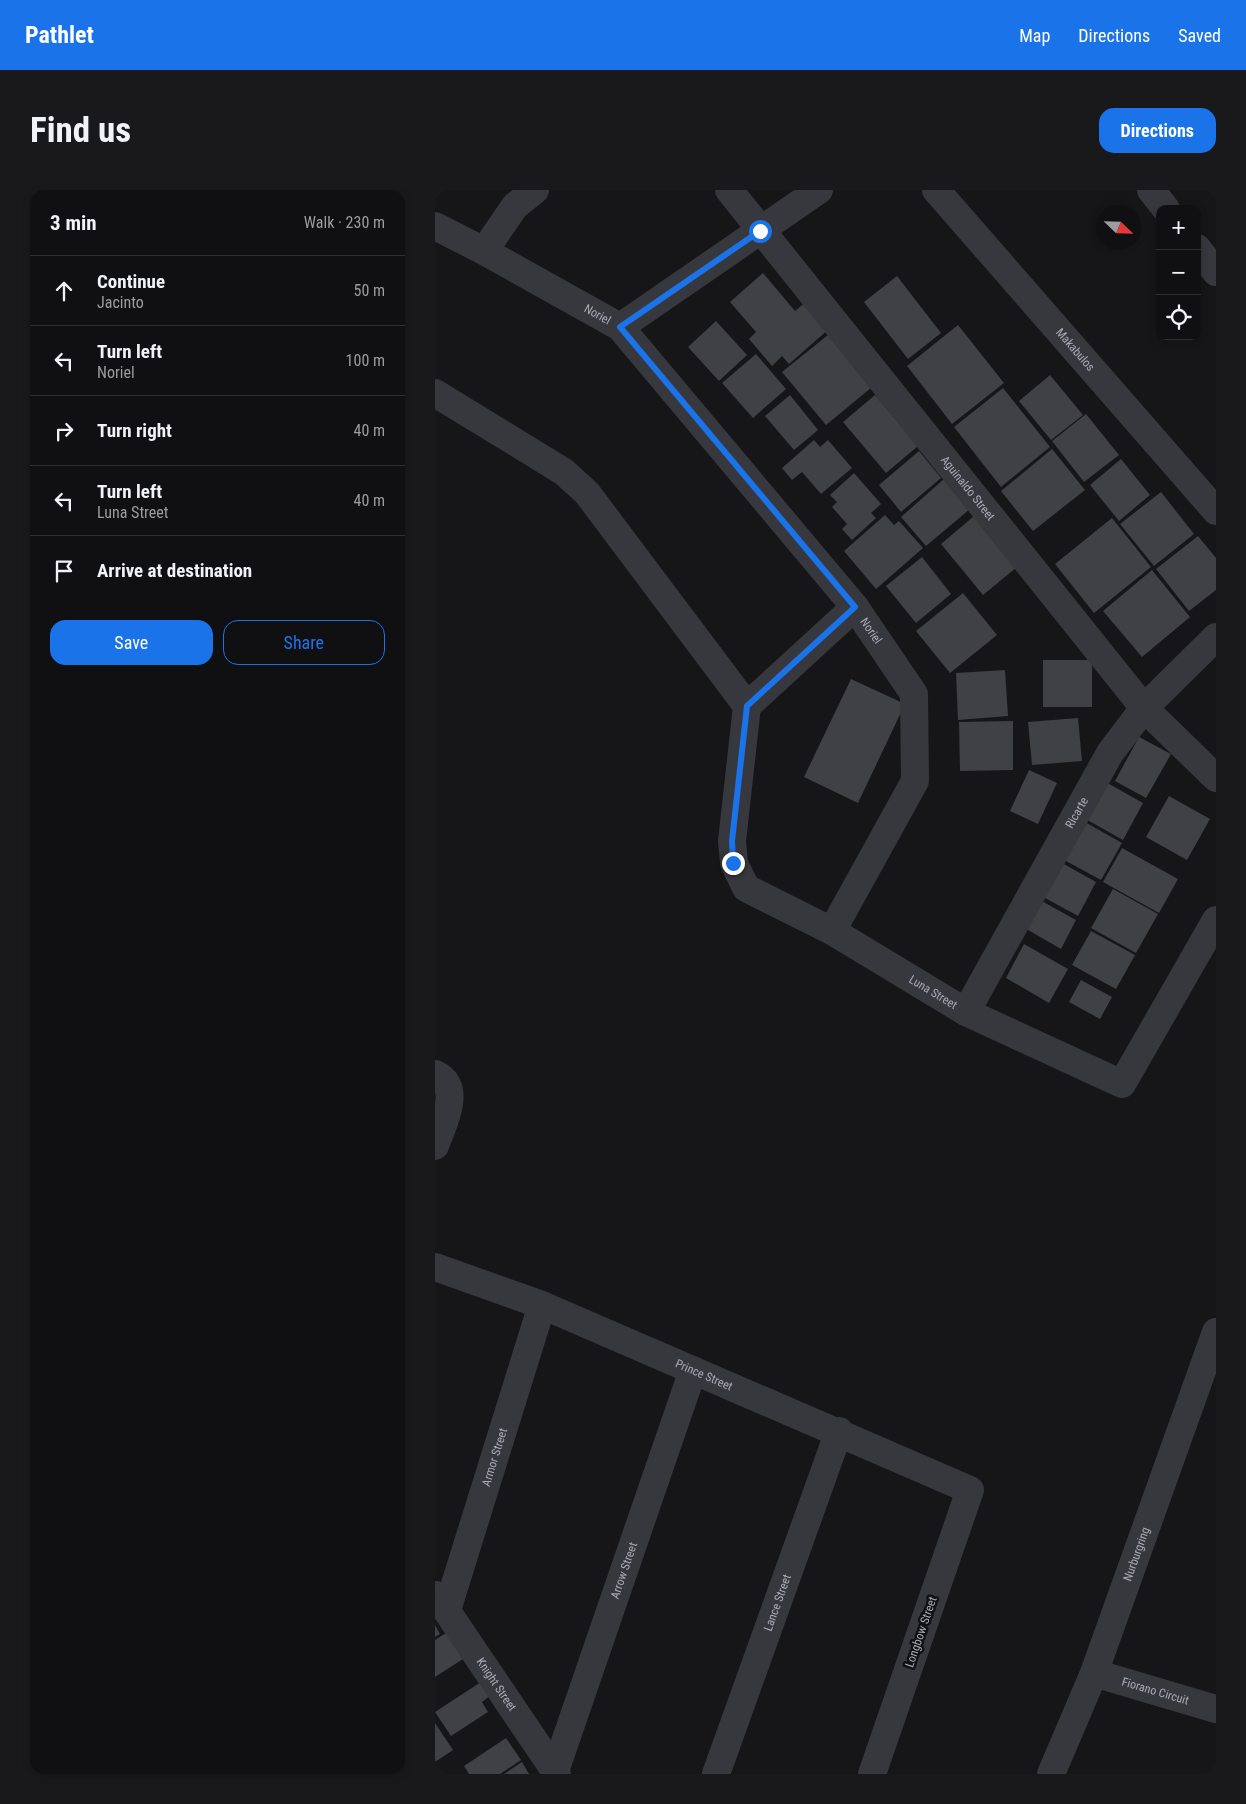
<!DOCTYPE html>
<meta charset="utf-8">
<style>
body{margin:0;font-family:"Roboto Condensed",sans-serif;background:#19191b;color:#f1f3f6}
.controls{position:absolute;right:15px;top:15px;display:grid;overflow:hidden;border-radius:10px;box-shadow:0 2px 8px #0003}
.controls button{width:45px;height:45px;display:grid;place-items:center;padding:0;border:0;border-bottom:1px solid #303032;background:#101012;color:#f1f3f6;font:25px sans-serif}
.compass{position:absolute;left:661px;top:15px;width:45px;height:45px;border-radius:50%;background:#101012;box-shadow:0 2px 8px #0003;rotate:113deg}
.stop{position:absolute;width:15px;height:15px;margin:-11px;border:4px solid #1a73e8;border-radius:50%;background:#fff}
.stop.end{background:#1a73e8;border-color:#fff;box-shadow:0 1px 5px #0008}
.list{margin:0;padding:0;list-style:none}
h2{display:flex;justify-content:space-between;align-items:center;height:65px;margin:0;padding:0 20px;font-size:21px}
h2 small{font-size:16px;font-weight:400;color:#9c9d9f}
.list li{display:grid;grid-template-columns:32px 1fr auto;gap:15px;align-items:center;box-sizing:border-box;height:70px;padding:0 20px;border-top:1px solid #303032}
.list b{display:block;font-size:19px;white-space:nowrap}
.list p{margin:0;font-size:16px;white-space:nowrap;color:#9c9d9f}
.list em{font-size:16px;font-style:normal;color:#9c9d9f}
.actions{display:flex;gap:10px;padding:15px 20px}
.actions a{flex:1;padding:11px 0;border:1px solid #1a73e8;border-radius:15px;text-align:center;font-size:18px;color:#1a73e8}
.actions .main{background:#1a73e8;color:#fff}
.icon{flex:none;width:28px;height:28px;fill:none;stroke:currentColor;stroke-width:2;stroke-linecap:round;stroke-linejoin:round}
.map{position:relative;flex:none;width:781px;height:1584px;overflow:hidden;border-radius:15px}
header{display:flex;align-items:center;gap:30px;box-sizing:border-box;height:70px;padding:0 25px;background:#1a73e8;color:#fff}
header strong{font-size:24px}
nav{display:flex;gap:28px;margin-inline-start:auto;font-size:18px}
.intro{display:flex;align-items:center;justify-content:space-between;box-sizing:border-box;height:120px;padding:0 30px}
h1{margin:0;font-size:35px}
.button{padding:12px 22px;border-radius:15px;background:#1a73e8;color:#fff;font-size:18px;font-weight:700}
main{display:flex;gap:30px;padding:0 30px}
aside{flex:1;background:#101012;border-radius:15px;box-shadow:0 2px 8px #0003}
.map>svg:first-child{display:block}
</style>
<header>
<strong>Pathlet</strong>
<nav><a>Map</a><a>Directions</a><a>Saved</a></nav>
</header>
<div class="intro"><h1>Find us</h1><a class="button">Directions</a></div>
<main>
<aside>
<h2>3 min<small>Walk · 230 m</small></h2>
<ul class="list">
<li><svg class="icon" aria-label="ahead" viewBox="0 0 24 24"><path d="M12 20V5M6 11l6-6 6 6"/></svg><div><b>Continue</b><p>Jacinto</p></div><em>50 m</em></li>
<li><svg class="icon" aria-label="left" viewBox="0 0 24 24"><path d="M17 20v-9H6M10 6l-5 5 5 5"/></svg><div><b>Turn left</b><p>Noriel</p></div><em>100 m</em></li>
<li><svg class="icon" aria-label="right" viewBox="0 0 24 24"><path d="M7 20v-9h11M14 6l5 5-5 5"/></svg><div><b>Turn right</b></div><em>40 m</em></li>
<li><svg class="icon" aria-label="left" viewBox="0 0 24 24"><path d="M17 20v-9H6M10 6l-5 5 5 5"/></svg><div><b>Turn left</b><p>Luna Street</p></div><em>40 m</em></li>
<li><svg class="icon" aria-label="arrive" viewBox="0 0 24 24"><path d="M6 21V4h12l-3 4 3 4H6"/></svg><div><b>Arrive at destination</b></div></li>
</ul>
<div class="actions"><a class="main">Save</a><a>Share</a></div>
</aside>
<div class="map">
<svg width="781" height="1584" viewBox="0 0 781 1584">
<rect width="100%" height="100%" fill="#161618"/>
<path fill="#404145" d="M328,83L360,121L372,111L395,138L354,174L347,166L337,176L314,149L321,142L295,112Z
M462,86L506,143L473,169L429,112Z
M281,131L312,165L284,191L253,157Z
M523,135L569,193L517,234L472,176Z
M393,145L436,198L391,235L347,182Z
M321,164L351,199L318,228L287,193Z
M615,185L648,225L616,250L584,211Z
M568,198L615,257L566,297L519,237Z
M355,205L383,240L359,260L330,226Z
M440,205L483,256L451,283L408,232Z
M651,224L684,265L649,292L617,251Z
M379,250L385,257L393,250L417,278L386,304L367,282L357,290L347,278Z
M617,259L650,300L598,341L566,301Z
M484,261L506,288L466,322L444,295Z
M686,269L715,305L684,331L655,295Z
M419,283L446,314L436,323L441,328L417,350L407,339L412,334L397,317L402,312L395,305Z
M509,289L535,319L491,356L466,327Z
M726,302L759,344L719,376L685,334Z
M450,325L459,335L464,331L488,358L441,399L409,361Z
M539,326L582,377L548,405L506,354Z
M677,328L716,377L659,423L620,374Z
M763,346L781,368V400L754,421L721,379Z
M487,367L516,404L481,433L451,396Z
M717,380L755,427L707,467L668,421Z
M528,403L562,445L515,483L481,441Z
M608,470H657V517H608Z
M570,480L573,526L523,530L521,483Z
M416,489L470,514L423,613L369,587Z
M643,528L647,571L597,575L593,532Z
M578,531V580L525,581L524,532Z
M704,547L736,564L711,608L680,591Z
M594,580L622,593L603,634L575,621Z
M667,590L708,613L688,650L647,627Z
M734,606L775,629L752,670L711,647Z
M641,627L687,653L666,690L620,665Z
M687,658L743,689L724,723L668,692Z
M618,668L661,692L643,726L599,702Z
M678,699L723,724L701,763L656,738Z
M603,709L641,730L626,759L588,737Z
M656,741L700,765L681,799L637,775Z
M589,754L633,779L614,813L571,788Z
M646,790L677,807L665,829L634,812Z
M0,1435L5,1444L0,1447Z
M11,1443L28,1469L0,1487V1450Z
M46,1492L55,1506L47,1512L53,1522L16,1546L0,1522Z
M0,1533L18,1560L0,1572Z
M71,1548L86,1570L65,1584H34L29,1576Z
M87,1572L94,1584H69Z"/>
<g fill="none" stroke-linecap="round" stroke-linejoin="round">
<g stroke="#37383d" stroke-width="28">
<path id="s1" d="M501,0L781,321"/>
<path d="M716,0L731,19"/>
<path id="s2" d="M0,36L49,61L185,137L420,417L479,504L480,591L397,741"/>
<path d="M762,58L781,82"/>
<path d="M49,61L80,16L100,0"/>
<path d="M185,137L384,0"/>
<path d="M0,203L129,282L152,303L312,516"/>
<path id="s3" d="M312,516L297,651L299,673L311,698L397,741L531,822L687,894L781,730"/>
<path d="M312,516L420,417"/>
<path id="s4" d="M531,822L675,563L709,518L781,447"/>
<path d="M0,884C29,896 7,936 0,956"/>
<path id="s5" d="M0,1077L107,1115L535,1300L437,1584"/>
<path id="s6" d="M1,1405L122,1584"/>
<path id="s7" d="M12,1420L107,1115"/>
<path id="s8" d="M659,1483L781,1519"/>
<path id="s9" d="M120,1581L258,1180"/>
<path id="s10" d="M281,1584L404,1241"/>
<path id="s11" d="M616,1584L659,1483L781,1142"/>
</g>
<path stroke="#37383d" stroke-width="28" id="s12" d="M294,0L709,518L781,588"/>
</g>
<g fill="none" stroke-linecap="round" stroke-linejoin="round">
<path stroke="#1a73e8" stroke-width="6" d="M298,673L297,651L312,516L420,417L185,137L325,41"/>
</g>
<g text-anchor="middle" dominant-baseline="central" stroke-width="5" stroke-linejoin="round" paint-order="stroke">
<g font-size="12" fill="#a8adb8" stroke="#111113">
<text stroke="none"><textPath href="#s2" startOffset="185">Noriel</textPath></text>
<text stroke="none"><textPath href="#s1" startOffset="212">Makabulos</textPath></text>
<text stroke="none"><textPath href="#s12" startOffset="382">Aguinaldo Street</textPath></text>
<text stroke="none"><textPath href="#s2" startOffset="605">Noriel</textPath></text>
<text stroke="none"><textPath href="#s4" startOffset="228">Ricarte</textPath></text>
<text stroke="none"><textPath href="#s3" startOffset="400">Luna Street</textPath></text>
<text stroke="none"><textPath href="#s5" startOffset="290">Prince Street</textPath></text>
<text stroke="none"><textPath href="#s7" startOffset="160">Armor Street</textPath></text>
<text stroke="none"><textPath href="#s11" startOffset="236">Nurburgring</textPath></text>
<text stroke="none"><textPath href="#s9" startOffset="212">Arrow Street</textPath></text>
<text stroke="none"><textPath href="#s10" startOffset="182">Lance Street</textPath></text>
<text transform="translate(486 1442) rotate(-71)">Longbow Street</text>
<text stroke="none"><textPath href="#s6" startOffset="108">Knight Street</textPath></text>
<text stroke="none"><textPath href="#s8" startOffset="64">Fiorano Circuit</textPath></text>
</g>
</g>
</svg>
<div class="controls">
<button>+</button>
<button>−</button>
<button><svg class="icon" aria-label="locate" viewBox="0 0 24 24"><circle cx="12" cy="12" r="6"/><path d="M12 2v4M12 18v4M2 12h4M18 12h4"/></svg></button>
</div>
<svg class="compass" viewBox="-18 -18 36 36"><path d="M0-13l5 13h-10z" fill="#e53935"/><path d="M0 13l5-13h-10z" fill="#9c9d9f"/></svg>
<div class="stop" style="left:325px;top:41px"></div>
<div class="stop end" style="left:298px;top:673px"></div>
</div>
</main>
